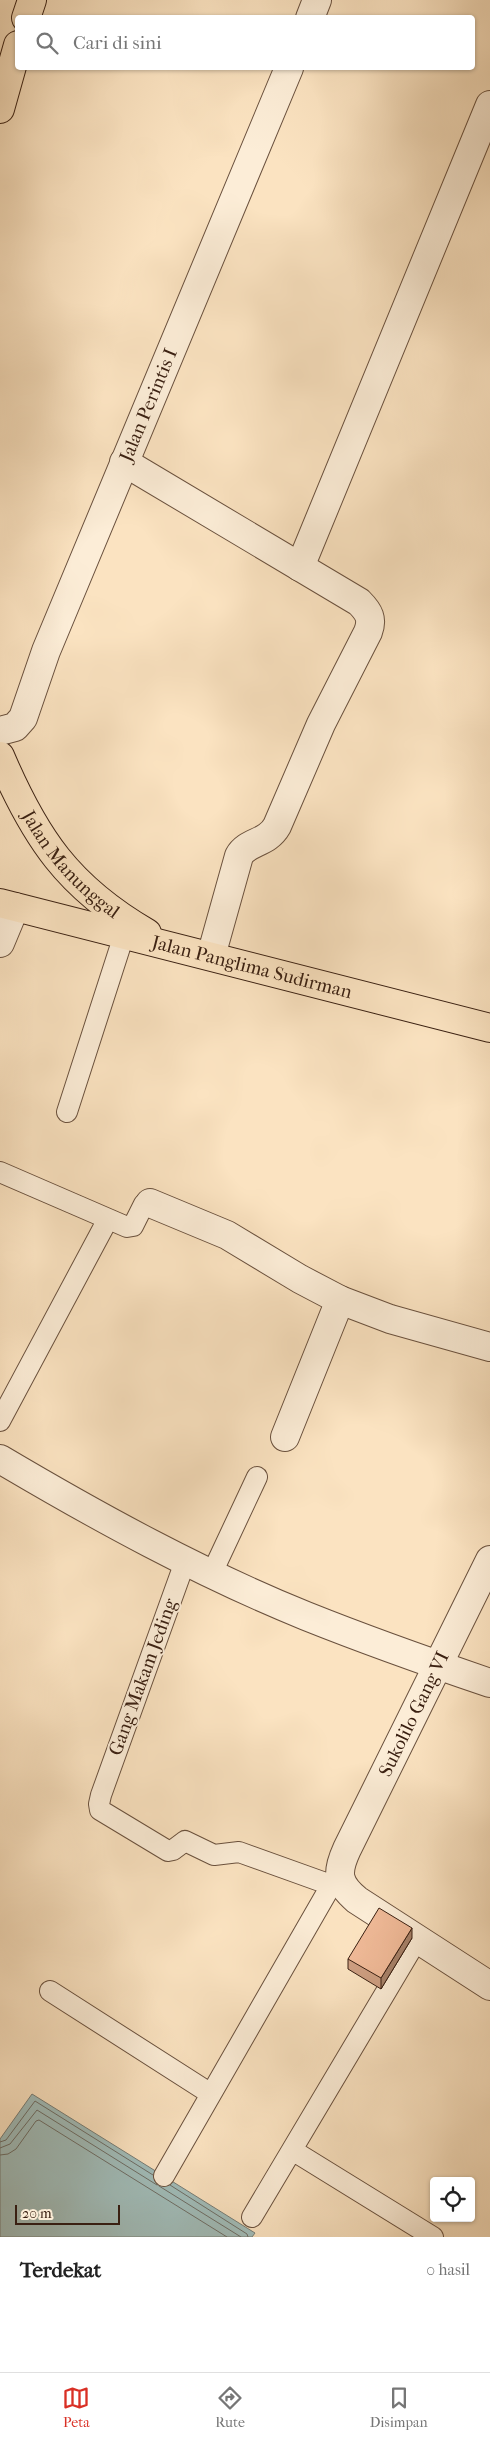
<!DOCTYPE html>
<html lang="id">
<style>
body{margin:0;font-family:"IM FELL French Canon",serif;background:#f6f6f6;color:#222}
.controls{position:absolute;right:15px;bottom:15px;display:grid;overflow:hidden;border-radius:5px;box-shadow:0 1px 4px #0004}
.controls button{width:45px;height:45px;display:grid;place-items:center;padding:0;border:0;border-bottom:1px solid #e0e0e0;background:#fff;color:#222;font:25px sans-serif}
.scale{position:absolute;left:15px;bottom:12px;width:105px;box-sizing:border-box;padding-left:5px;border:2px solid #3a2012;border-top:0;font-size:14px;line-height:18px;white-space:nowrap;color:#3a2012;-webkit-text-stroke:4px #fcedd7;paint-order:stroke}
.list{margin:0;padding:0;list-style:none}
h2{display:flex;justify-content:space-between;align-items:center;height:65px;margin:0;padding:0 20px;font-size:21px}
h2 small{font-size:16px;font-weight:400;color:#767676}
.icon{flex:none;width:28px;height:28px;fill:none;stroke:currentColor;stroke-width:2;stroke-linecap:round;stroke-linejoin:round}
.map{position:relative;flex:none;width:490px;height:2237px;overflow:hidden}
.search{position:absolute;background:#fff;box-shadow:0 1px 4px #0004;left:15px;right:15px;top:15px;height:55px;display:flex;align-items:center;gap:12px;box-sizing:border-box;padding:0 18px;border-radius:5px;color:#767676;font-size:19px}
.sheet{height:135px;background:#fff}
nav{display:flex;justify-content:space-around;align-items:center;box-sizing:border-box;height:70px;border-top:1px solid #e0e0e0;background:#fff;font-size:14px;color:#767676}
nav a{display:grid;justify-items:center;gap:2px}
nav .on{color:#d93025}
.map>svg:first-child{display:block}
</style>
<div class="map">
<svg width="490" height="2237" viewBox="0 0 490 2237">
<rect width="100%" height="100%" fill="#fbe3c1"/>
<filter id="stains"><feTurbulence type="fractalNoise" baseFrequency=".004" numOctaves="4"/><feColorMatrix values="0 0 0 0 .2 0 0 0 0 .09 0 0 0 0 .02 0 0 0 .5 -.17"/></filter>
<radialGradient id="worn" r=".72"><stop offset=".6" stop-color="#630" stop-opacity="0"/><stop offset="1" stop-color="#630" stop-opacity=".3"/></radialGradient>
<path fill="#a1bdba" stroke="#787e77" d="M32,2094L255,2233L252,2237H0V2139Z"/>
<g fill="none" stroke-linecap="round" stroke-linejoin="round">
<path stroke="#6e6e66" stroke-width="1" d="M0,2142L6,2140L35,2101L153,2175
M0,2148L10,2144L37,2110L157,2185
M0,2155L8,2154L16,2149L36,2121L39,2120L227,2237
M170,2185L247,2234L248,2237
M159,2186L241,2237"/>
<defs>
<path id="lane" d="M67,1112L124,935
M0,1172L127,1227L133,1226L144,1204L150,1203
M0,1421L108,1219
M186,1559L101,1795L99,1804L100,1810L168,1851L173,1850L185,1841L214,1855L239,1852L331,1885
M212,1573L257,1477
M50,1991L211,2094
M292,2150L433,2237
M164,2176L337,1875
M252,2217L418,1938"/>
<g id="street">
<path d="M310,18L317,0"/>
<path d="M124,462L359,602C369,612 373,619 368,632L321,724L277,826C267,844 247,841 239,856L211,956"/>
<path d="M300,567L490,105"/>
<path id="s1" d="M0,731L15,727L23,718L46,651L289,68"/>
<path d="M0,943L15,907"/>
<path d="M150,1203L227,1235L300,1279L340,1300L390,1319L490,1347"/>
<path d="M285,1437L340,1300"/>
<path d="M0,1459C98,1517 200,1573 306,1616C366,1640 428,1662 490,1683"/>
<path d="M490,1560L347,1849C336,1873 337,1883 357,1900L490,1986"/>
</g>
<g id="highway">
<path d="M26,18L32,0"/>
<path d="M0,109L18,45"/>
<path id="s2" d="M0,756C35,838 68,887 147,933"/>
<path id="s3" d="M0,903L490,1028"/>
</g>
</defs>
<use href="#lane" stroke="#6a513e" stroke-width="22"/>
<use href="#street" stroke="#6a513e" stroke-width="30"/>
<use href="#highway" stroke="#3a2012" stroke-width="30"/>
<use href="#lane" stroke="#fcedd7" stroke-width="20"/>
<use href="#street" stroke="#fcedd7" stroke-width="28"/>
<use href="#highway" stroke="#fbe3c1" stroke-width="28"/>
</g>
<path fill="#ce9f82" stroke="#3a2012" d="M412,1938L381,1989L348,1969V1959Z"/>
<path fill="#a7826a" stroke="#3a2012" d="M412,1928V1938L381,1989V1978Z"/>
<path fill="#efb997" stroke="#3a2012" d="M379,1908L412,1928L381,1978L348,1959Z"/>
<g text-anchor="middle" dominant-baseline="central" stroke-width="4" stroke-linejoin="round" paint-order="stroke">
<g font-size="19" fill="#3a2012" stroke="#fcedd7">
<text stroke="none"><textPath href="#s1" startOffset="365">Jalan Perintis I</textPath></text>
<text stroke="none"><textPath href="#s2" startOffset="131">Jalan Manunggal</textPath></text>
<text stroke="none"><textPath href="#s3" startOffset="260">Jalan Panglima Sudirman</textPath></text>
<text transform="translate(143 1677) rotate(-70)">Gang Makam Jeding</text>
<text transform="translate(414 1714) rotate(-64)">Sukolilo Gang VI</text>
</g>
</g>
<rect width="100%" height="100%" filter="url(#stains)"/>
<rect width="100%" height="100%" fill="url(#worn)"/>
</svg>
<div class="controls">
<button><svg class="icon" aria-label="locate" viewBox="0 0 24 24"><circle cx="12" cy="12" r="6"/><path d="M12 2v4M12 18v4M2 12h4M18 12h4"/></svg></button>
</div>
<div class="scale">20 m</div>
<div class="search"><svg class="icon" aria-label="search" viewBox="0 0 24 24"><circle cx="10" cy="10" r="6"/><path d="M15 15l6 6"/></svg>Cari di sini</div>
</div>
<section class="sheet">
<h2>Terdekat<small>0 hasil</small></h2>
<ul class="list">
</ul>
</section>
<nav>
<a class="on"><svg class="icon" aria-label="map" viewBox="0 0 24 24"><path d="M3 6l6-2 6 2 6-2v14l-6 2-6-2-6 2zM9 4v14M15 6v14"/></svg>Peta</a>
<a><svg class="icon" aria-label="directions" viewBox="0 0 24 24"><path d="M12 3l9 9-9 9-9-9zM9 14v-3h6M13 9l2 2-2 2"/></svg>Rute</a>
<a><svg class="icon" aria-label="saved" viewBox="0 0 24 24"><path d="M7 4h10v16l-5-4-5 4z"/></svg>Disimpan</a>
</nav>
